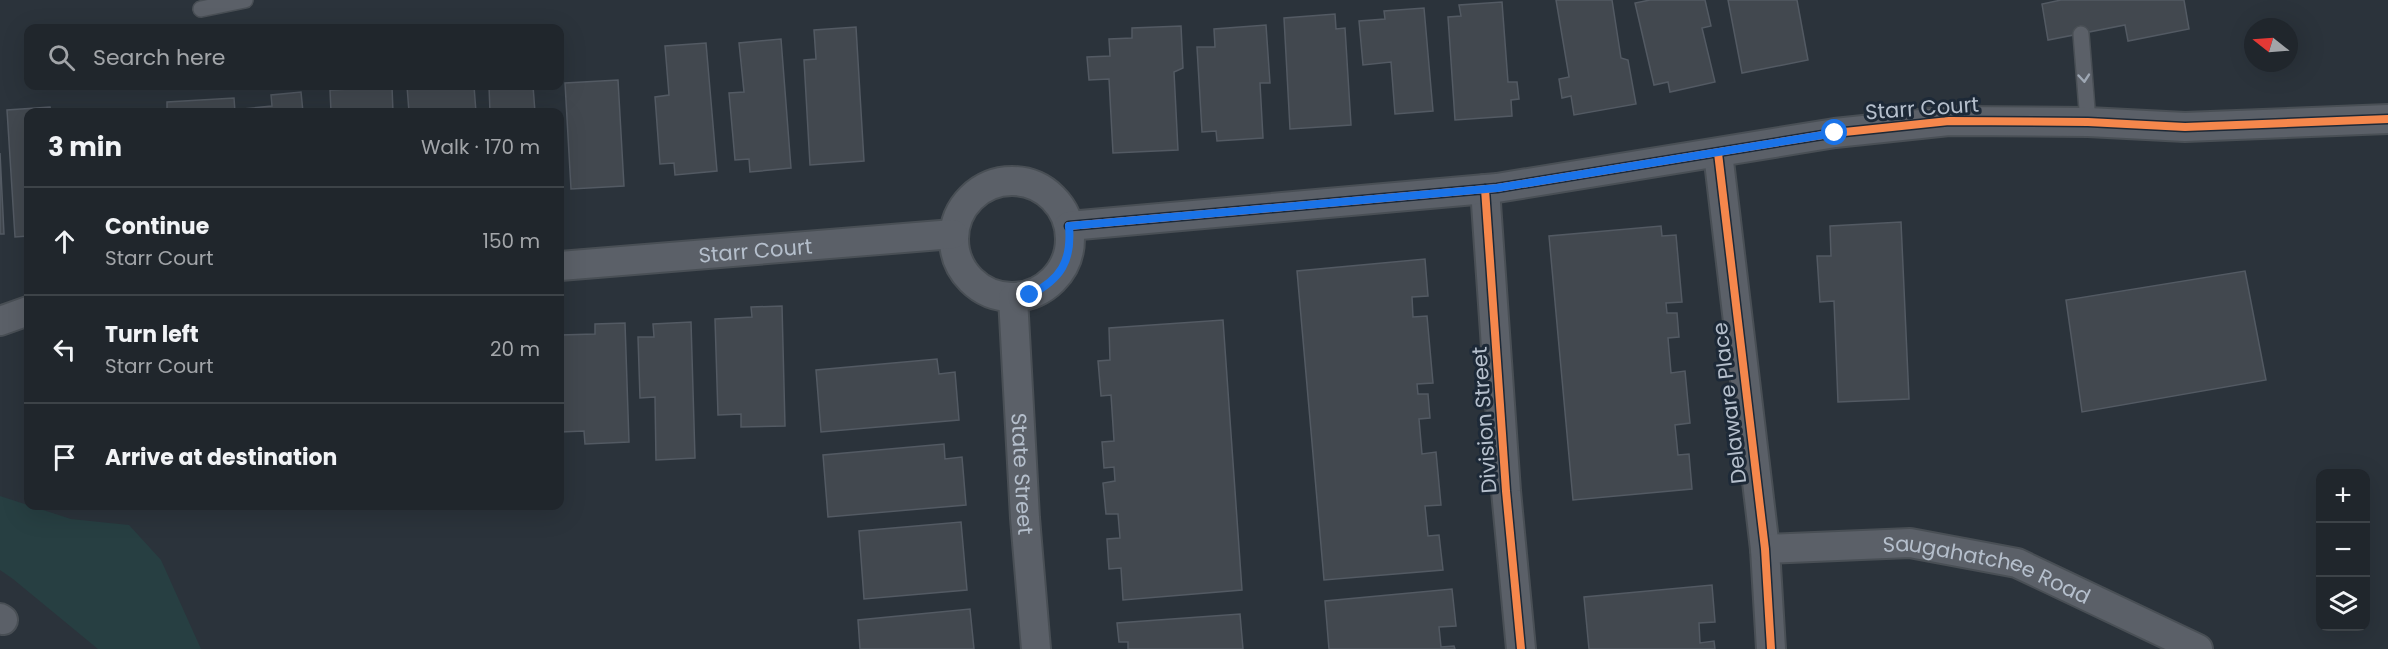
<!DOCTYPE html>
<meta charset="utf-8">
<style>
body{margin:0;font-family:Poppins,sans-serif;background:#2d3238;color:#f1f3f6}
.controls{position:absolute;right:18px;bottom:18px;display:grid;overflow:hidden;border-radius:12px;box-shadow:0 6px 24px #0002}
.controls button{width:54px;height:54px;display:grid;place-items:center;padding:0;border:0;border-bottom:2px solid #3d4348;background:#20262c;color:#f1f3f6;font:30px sans-serif}
.compass{position:absolute;left:2244px;top:18px;width:54px;height:54px;border-radius:50%;background:#20262c;box-shadow:0 6px 24px #0002;rotate:287deg}
.stop{position:absolute;width:18px;height:18px;margin:-14px;border:4px solid #1a73e8;border-radius:50%;background:#fff}
.stop.end{background:#1a73e8;border-color:#fff;box-shadow:0 2px 6px #0008}
.list{margin:0;padding:0;list-style:none}
h2{display:flex;justify-content:space-between;align-items:center;height:78px;margin:0;padding:0 24px;font-size:26px}
h2 small{font-size:20px;font-weight:400;color:#a2a5a9}
.list li{display:grid;grid-template-columns:39px 1fr auto;gap:18px;align-items:center;box-sizing:border-box;height:108px;padding:0 24px;border-top:2px solid #3d4348}
.list b{display:block;font-size:22px;white-space:nowrap}
.list p{margin:0;font-size:20px;white-space:nowrap;color:#a2a5a9}
.list em{font-size:20px;font-style:normal;color:#a2a5a9}
.icon{flex:none;width:33px;height:33px;fill:none;stroke:currentColor;stroke-width:2;stroke-linecap:round;stroke-linejoin:round}
.map{position:relative;flex:none;width:2388px;height:649px;overflow:hidden}
.search{position:absolute;background:#20262c;box-shadow:0 6px 24px #0002;left:24px;top:24px;width:540px;height:66px;display:flex;align-items:center;gap:15px;box-sizing:border-box;padding:0 21px;border-radius:12px;color:#a2a5a9;font-size:22px}
.panel{position:absolute;background:#20262c;box-shadow:0 6px 24px #0002;left:24px;top:108px;width:540px;height:402px;border-radius:12px}
.map>svg:first-child{display:block}
</style>
<div class="map">
<svg width="2388" height="649" viewBox="0 0 2388 649">
<rect width="100%" height="100%" fill="#2b333b"/>
<path fill="#273f42" d="M0,496L71,519L129,525L161,560L201,649H98L13,579L0,570Z"/>
<path fill="#42484f" stroke="#535a63" stroke-width="1.5" d="M1556,0H1612L1621,58L1628,60L1636,104L1574,115L1571,96L1562,98L1559,79L1569,77Z
M1650,0H1705L1711,26L1702,28L1715,82L1670,92L1668,82L1654,85L1635,3Z
M1728,0H1797L1808,60L1742,73Z
M2061,0H2184L2189,29L2128,41L2125,25L2048,40L2042,4Z
M1502,2L1508,82H1517L1519,99L1511,100L1512,116L1455,120L1448,17L1461,16L1459,5Z
M1424,8L1433,111L1395,114L1391,62L1363,65L1359,21L1385,19L1384,11Z
M1335,14L1336,29L1345,28L1351,125L1290,129L1284,18Z
M1266,25L1270,83H1260L1263,138L1217,141L1216,131L1202,132L1197,47H1215L1214,29Z
M1181,26L1183,68L1174,72L1178,150L1113,153L1109,79L1089,80L1087,57L1110,56L1109,39L1132,38V28Z
M856,27L864,161L810,165L804,60L816,59L814,30Z
M781,39L791,168L750,172L749,159L735,160L729,93L744,92L739,43Z
M706,43L717,171L675,175L674,163L660,164L655,97L669,95L665,46Z
M618,80L624,186L571,189L565,83Z
M407,86H474L476,112H409Z
M489,86H533L535,112H490Z
M392,87L393,112H331L330,90Z
M301,92L303,112H243V109L272,106L271,95Z
M234,98L235,112H167V102Z
M50,107L51,112H28V236L15,237L7,110Z
M0,153L4,234H0Z
M1901,222L1909,399L1838,402L1834,301L1820,302L1817,256H1831L1830,226Z
M1661,226L1662,236L1676,235L1682,302L1666,303L1667,313H1677L1679,337L1668,338L1671,373L1685,371L1690,423L1675,425L1678,455L1689,454L1692,489L1573,500L1549,236Z
M1425,259L1428,296L1412,297L1413,317L1427,316L1433,383L1417,384L1418,394H1428L1430,418L1419,419L1422,454L1436,452L1441,505L1425,506L1428,536L1439,535L1443,570L1324,580L1297,271Z
M2245,271L2266,380L2082,412L2066,300Z
M782,306L785,426L741,427V414L718,415L715,319L752,317L751,307Z
M1223,320L1242,590L1123,600L1121,568L1109,569L1107,539L1120,538L1118,514H1106L1103,483L1115,481L1114,467L1104,468L1102,442L1114,441L1111,395L1101,396L1098,361L1110,360L1109,328Z
M691,322L695,458L656,460L655,397L640,398L638,337H654L653,324Z
M625,323L629,442L585,444L584,431L561,432L560,335L595,334V324Z
M937,359L939,374L955,372L959,420L821,432L816,370Z
M944,444L945,459L962,457L966,505L828,517L823,455Z
M961,522L967,590L864,599L859,531Z
M1712,585L1715,622L1699,623L1700,643L1714,641L1715,649H1589L1584,597Z
M1452,589L1456,626L1439,627L1441,647L1454,646L1455,649H1329L1325,601Z
M970,609L974,649H860L858,620Z
M1240,614L1243,649H1128V642H1119L1117,623Z"/>
<g fill="none" stroke-linecap="round" stroke-linejoin="round">
<defs>
<path id="lane" d="M201,9L245,0
M2081,34L2088,122"/>
<g id="street">
<path d="M1718,153L1765,549L1771,649"/>
<circle cx="1012" cy="239" r="58"/>
<path d="M1485,189L1506,491L1521,649"/>
<path d="M1069,226L1497,188L1835,133L1949,121L2088,122L2185,127L2388,119"/>
<path id="s1" d="M560,266L953,234"/>
<path id="s2" d="M1013,298L1025,518L1036,649"/>
<path d="M0,321L28,311"/>
<path id="s3" d="M1765,549L1910,543L2017,563L2198,649"/>
<path d="M0,618L3,620"/>
</g>
</defs>
<use href="#lane" stroke="#494f55" stroke-width="18"/>
<use href="#street" stroke="#494f55" stroke-width="32"/>
<use href="#lane" stroke="#5b6068" stroke-width="15"/>
<use href="#street" stroke="#5b6068" stroke-width="28"/>
<defs>
<path id="cycleway" d="M1718,153L1765,549L1771,649
M1485,189L1506,491L1521,649
M1069,226L1497,188L1835,133L1949,121L2088,122L2185,127L2388,119"/>
</defs>
<use href="#cycleway" stroke="#1d2937" stroke-width="11"/>
<use href="#cycleway" stroke="#f5874c" stroke-width="8"/>
</g>
<defs><path id="oneway-chevron" d="M-2-3.5L2.5 0L-2 3.5" fill="none" stroke-width="1.6" stroke-linecap="round" stroke-linejoin="round" transform="scale(1.5)"/></defs>
<use stroke="#9ea7b3" href="#oneway-chevron" transform="translate(2084 78) rotate(85)"/>
<g fill="none" stroke-linecap="round" stroke-linejoin="round">
<path stroke="#1a73e8" stroke-width="8" d="M1030,295C1061,279 1072,261 1069,226L1497,188L1835,133"/>
</g>
<g text-anchor="middle" dominant-baseline="central" stroke-width="6" stroke-linejoin="round" paint-order="stroke">
<g font-size="21" fill="#b5bfcc" stroke="#1d2937">
<text transform="translate(1922 108) rotate(-4)">Starr Court</text>
<text stroke="none"><textPath href="#s1" startOffset="196">Starr Court</textPath></text>
<text transform="translate(1729 403) rotate(-97)">Delaware Place</text>
<text transform="translate(1484 420) rotate(-94)">Division Street</text>
<text stroke="none"><textPath href="#s2" startOffset="176">State Street</textPath></text>
<text stroke="none"><textPath href="#s3" startOffset="226">Saugahatchee Road</textPath></text>
</g>
</g>
</svg>
<div class="controls">
<button>+</button>
<button>−</button>
<button><svg class="icon" aria-label="layers" viewBox="0 0 24 24"><path d="M12 4l9 5-9 5-9-5zM3 14l9 5 9-5"/></svg></button>
</div>
<svg class="compass" viewBox="-18 -18 36 36"><path d="M0-13l5 13h-10z" fill="#e53935"/><path d="M0 13l5-13h-10z" fill="#a2a5a9"/></svg>
<div class="stop" style="left:1835px;top:133px"></div>
<div class="stop end" style="left:1030px;top:295px"></div>
<div class="search"><svg class="icon" aria-label="search" viewBox="0 0 24 24"><circle cx="10" cy="10" r="6"/><path d="M15 15l6 6"/></svg>Search here</div>
<section class="panel">
<h2>3 min<small>Walk · 170 m</small></h2>
<ul class="list">
<li><svg class="icon" aria-label="ahead" viewBox="0 0 24 24"><path d="M12 20V5M6 11l6-6 6 6"/></svg><div><b>Continue</b><p>Starr Court</p></div><em>150 m</em></li>
<li><svg class="icon" aria-label="left" viewBox="0 0 24 24"><path d="M17 20v-9H6M10 6l-5 5 5 5"/></svg><div><b>Turn left</b><p>Starr Court</p></div><em>20 m</em></li>
<li><svg class="icon" aria-label="arrive" viewBox="0 0 24 24"><path d="M6 21V4h12l-3 4 3 4H6"/></svg><div><b>Arrive at destination</b></div></li>
</ul>
</section>
</div>
